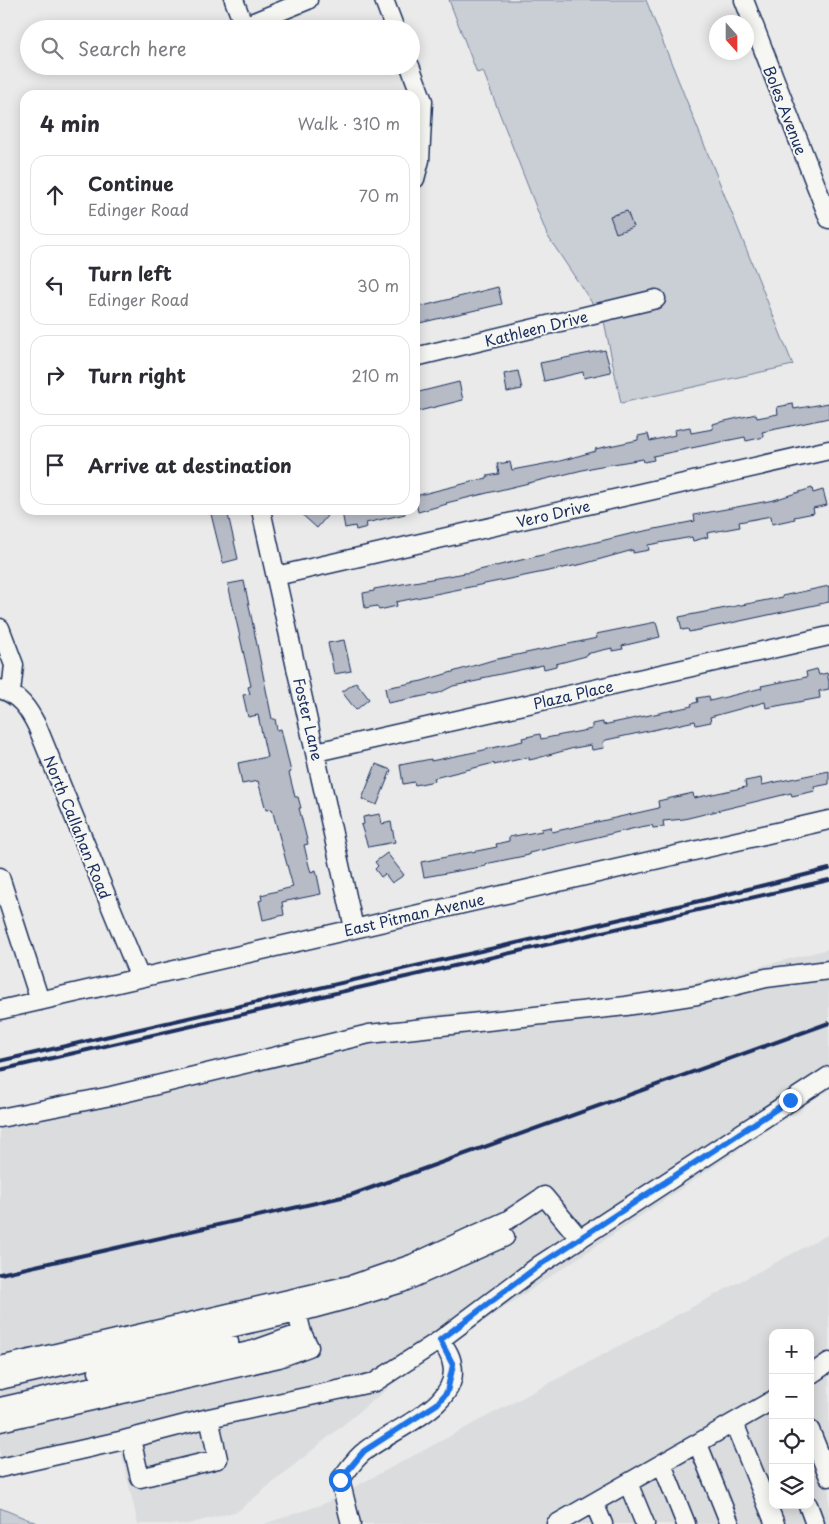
<!DOCTYPE html>
<meta charset="utf-8">
<style>
body{margin:0;font-family:"Playpen Sans",sans-serif;background:#f2f2f3;color:#2b2b33}
.controls{position:absolute;right:15px;bottom:15px;display:grid;overflow:hidden;border-radius:10px;box-shadow:0 2px 12px #0003}
.controls button{width:45px;height:45px;display:grid;place-items:center;padding:0;border:0;border-bottom:1px solid #e1e1e2;background:#fff;color:#2b2b33;font:25px sans-serif}
.compass{position:absolute;left:709px;top:15px;width:45px;height:45px;border-radius:50%;background:#fff;box-shadow:0 2px 12px #0003;rotate:159deg}
.stop{position:absolute;width:15px;height:15px;margin:-11px;border:4px solid #1a73e8;border-radius:50%;background:#fff}
.stop.end{background:#1a73e8;border-color:#fff;box-shadow:0 1px 5px #0008}
.list{margin:0;padding:0;list-style:none}
h2{display:flex;justify-content:space-between;align-items:center;height:65px;margin:0;padding:0 20px;font-size:21px}
h2 small{font-size:16px;font-weight:400;color:#7c7c81}
.list li{display:grid;grid-template-columns:32px 1fr auto;gap:15px;align-items:center;box-sizing:border-box;height:80px;margin:0 10px 10px;padding:0 10px;border:1px solid #e1e1e2;border-radius:15px}
.list b{display:block;font-size:19px;white-space:nowrap}
.list p{margin:0;font-size:16px;white-space:nowrap;color:#7c7c81}
.list em{font-size:16px;font-style:normal;color:#7c7c81}
.icon{flex:none;width:28px;height:28px;fill:none;stroke:currentColor;stroke-width:2;stroke-linecap:round;stroke-linejoin:round}
.map{position:relative;flex:none;width:829px;height:1524px;overflow:hidden}
.search{position:absolute;background:#fff;box-shadow:0 2px 12px #0003;left:20px;top:20px;width:400px;height:55px;display:flex;align-items:center;gap:12px;box-sizing:border-box;padding:0 18px;border-radius:28px;color:#7c7c81;font-size:19px}
.panel{position:absolute;background:#fff;box-shadow:0 2px 12px #0003;left:20px;top:90px;width:400px;height:425px;border-radius:15px}
.map>svg:first-child{display:block}
</style>
<div class="map">
<svg width="829" height="1524" viewBox="0 0 829 1524">
<rect width="100%" height="100%" fill="#e9eae9"/>
<filter id="ink" filterUnits="userSpaceOnUse"><feTurbulence type="fractalNoise" baseFrequency=".02" numOctaves="2"/><feDisplacementMap in="SourceGraphic" scale="10" xChannelSelector="R" yChannelSelector="G"/><feConvolveMatrix kernelMatrix="1 2 1 2 8 2 1 2 1" color-interpolation-filters="sRGB"/></filter>
<g filter="url(#ink)">
<path fill="#dadcde" fill-rule="evenodd" d="M829,949V1091L820,1095L404,1375L238,1511L188,1524H138L120,1447L0,1478V1111L428,1015L643,996Z
M829,1234V1524H264L321,1505ZM773,1333H810V1505H773Z"/>
<path fill="#caced5" stroke="#727e9a" d="M449,0H646L793,365L621,403L604,321L547,235L483,71L477,73Z
M0,1508L39,1524H0Z"/>
<path fill="#b6bbc6" stroke="#1b2f5e" d="M627,211L633,227L616,233L610,216Z
M498,287L502,304L415,324V308Z
M605,350L611,372L584,378L583,372L544,381L540,363Z
M518,371L522,389L507,392L504,374Z
M459,382L463,400L415,412V393Z
M829,403V418L762,432L764,437L746,441L745,437L701,446L653,456L654,460L644,462L643,459L595,467L446,503L447,504L418,512L415,496L487,478V476L499,474L497,464L510,462L512,470L560,461L596,451L595,449L638,440V436L648,434L650,441L675,435L674,430L690,427L691,433L713,429L712,424L756,414L757,418L778,414L777,407L793,404L794,409Z
M812,488L813,493L823,490L827,505L813,508L814,513L794,517L795,519L772,524L771,516L739,522L740,527L707,533L708,537L693,541L692,537L648,545L649,550L633,553V550L583,564L396,602L397,606L379,610L377,606L365,608L363,593L374,591V589L471,572L630,534L695,521L694,515L774,500Z
M210,510H227L238,559L223,563Z
M297,510H320L327,516L317,528Z
M354,510H405V514L366,523L367,527L356,530L355,526L345,528L342,512Z
M244,581L272,719H275L277,730L281,729L291,772L289,773L295,797H298L301,808H299L308,844L304,845L309,866L311,872L316,870L321,894L282,902L284,915L263,920L259,901L262,900L261,895L293,887L272,809L266,810L258,781L242,784L238,763L267,757L258,715L248,717L243,695L250,694L248,687L251,686L228,584Z
M829,586V602L689,632L688,629L682,630L679,617L783,597L782,596Z
M656,622L660,637L622,646L623,649L612,651V648L586,654V656L556,664V666L544,669L543,665L482,678V680L453,686L439,693L388,703L385,688L422,681L493,660L597,638L596,634Z
M344,640L351,671L334,674L328,643Z
M817,669L819,675L827,673L829,682V689L819,691L820,698L766,708L765,702L710,717L711,722L696,725L695,721L606,740L603,742L604,748L592,750L591,745L574,748L534,759L529,760V757L494,765V763L434,778L435,781L415,785L414,782L403,784L400,765L431,759V761L475,752L523,741L522,738L540,734L541,739L592,729V724L603,722V725L692,706L691,704L698,702L697,698L709,696L710,701L762,688L761,686L807,677L806,672Z
M356,682L369,699L356,710L342,692Z
M376,764L391,770L377,805L362,799Z
M829,771V784L814,787L815,791L792,796L791,793L684,819L663,821L664,827L653,828L652,825L640,827L529,853V855L485,864L486,866L424,877L421,862L497,847L496,844L509,841V837L542,831L541,829L551,827L552,832L606,820L659,808L658,801L693,793L694,798L746,787L745,781L761,778L762,785Z
M380,814L382,824L391,822L395,842L368,847L361,825L364,824L363,817Z
M387,853L404,875L392,883L385,874L381,877L375,869L378,866L375,862Z"/>
<g fill="none" stroke-linecap="round" stroke-linejoin="round">
<defs>
<path id="minor" d="M234,0L244,26L308,0
M384,0L395,29
M744,0L829,219
M410,66L423,101L420,160L415,179
M415,357L656,299
M261,510L354,928
M276,576L829,450
M0,628L14,665L11,692
M0,689C19,695 28,708 37,726L140,978
M316,752L829,636
M0,877L40,1001
M0,1010L829,820
M0,1118L111,1096L369,1034L626,1006L697,995L766,978L829,970
M0,1366L354,1284L412,1264L468,1238L508,1220L544,1196L580,1239
M98,1372L229,1342L230,1355
M810,1375L829,1362
M0,1380L297,1313L360,1296L402,1283L505,1237
M0,1407L254,1350L302,1333
M0,1422L279,1358L309,1347L302,1333L297,1313
M734,1423L775,1524
M810,1430L829,1477
M131,1439L140,1478L218,1459L209,1418
M698,1444L730,1524
M662,1464L686,1524
M0,1468L124,1440L209,1418L375,1382L440,1340L541,1264L829,1076
M628,1483L645,1524
M594,1503L603,1524
M808,1505L815,1524
M351,1524L340,1480C348,1470 355,1458 365,1451C390,1430 462,1406 452,1364C451,1355 445,1347 440,1340
M556,1524L773,1400"/>
</defs>
<use href="#minor" stroke="#1b2f5e" stroke-width="21"/>
<use href="#minor" stroke="#f6f6f2" stroke-width="18"/>
<path stroke="#1b2f5e" stroke-width="4" d="M0,1061L704,900L829,869
M0,1070L829,880
M0,1274L351,1195L829,1023"/>
</g>
</g>
<g fill="none" stroke-linecap="round" stroke-linejoin="round" filter="url(#ink)">
<path stroke="#1a73e8" stroke-width="6" d="M340,1480L364,1451L437,1404L447,1392L453,1365L440,1340L541,1264L790,1100"/>
</g>
<g text-anchor="middle" dominant-baseline="central" stroke-width="4" stroke-linejoin="round" paint-order="stroke">
<g font-size="15" fill="#1b2f5e" stroke="#f6f6f2">
<text transform="translate(786 110) rotate(69)">Boles Avenue</text>
<text transform="translate(536 328) rotate(-14)">Kathleen Drive</text>
<text transform="translate(553 513) rotate(-13)">Vero Drive</text>
<text transform="translate(573 694) rotate(-13)">Plaza Place</text>
<text transform="translate(309 719) rotate(77)">Foster Lane</text>
<text transform="translate(78 827) rotate(68)">North Callahan Road</text>
<text transform="translate(414 914) rotate(-13)">East Pitman Avenue</text>
</g>
</g>
</svg>
<div class="controls">
<button>+</button>
<button>−</button>
<button><svg class="icon" aria-label="locate" viewBox="0 0 24 24"><circle cx="12" cy="12" r="6"/><path d="M12 2v4M12 18v4M2 12h4M18 12h4"/></svg></button>
<button><svg class="icon" aria-label="layers" viewBox="0 0 24 24"><path d="M12 4l9 5-9 5-9-5zM3 14l9 5 9-5"/></svg></button>
</div>
<svg class="compass" viewBox="-18 -18 36 36"><path d="M0-13l5 13h-10z" fill="#e53935"/><path d="M0 13l5-13h-10z" fill="#7c7c81"/></svg>
<div class="stop" style="left:340px;top:1480px"></div>
<div class="stop end" style="left:790px;top:1100px"></div>
<div class="search"><svg class="icon" aria-label="search" viewBox="0 0 24 24"><circle cx="10" cy="10" r="6"/><path d="M15 15l6 6"/></svg>Search here</div>
<section class="panel">
<h2>4 min<small>Walk · 310 m</small></h2>
<ul class="list">
<li><svg class="icon" aria-label="ahead" viewBox="0 0 24 24"><path d="M12 20V5M6 11l6-6 6 6"/></svg><div><b>Continue</b><p>Edinger Road</p></div><em>70 m</em></li>
<li><svg class="icon" aria-label="left" viewBox="0 0 24 24"><path d="M17 20v-9H6M10 6l-5 5 5 5"/></svg><div><b>Turn left</b><p>Edinger Road</p></div><em>30 m</em></li>
<li><svg class="icon" aria-label="right" viewBox="0 0 24 24"><path d="M7 20v-9h11M14 6l5 5-5 5"/></svg><div><b>Turn right</b></div><em>210 m</em></li>
<li><svg class="icon" aria-label="arrive" viewBox="0 0 24 24"><path d="M6 21V4h12l-3 4 3 4H6"/></svg><div><b>Arrive at destination</b></div></li>
</ul>
</section>
</div>
